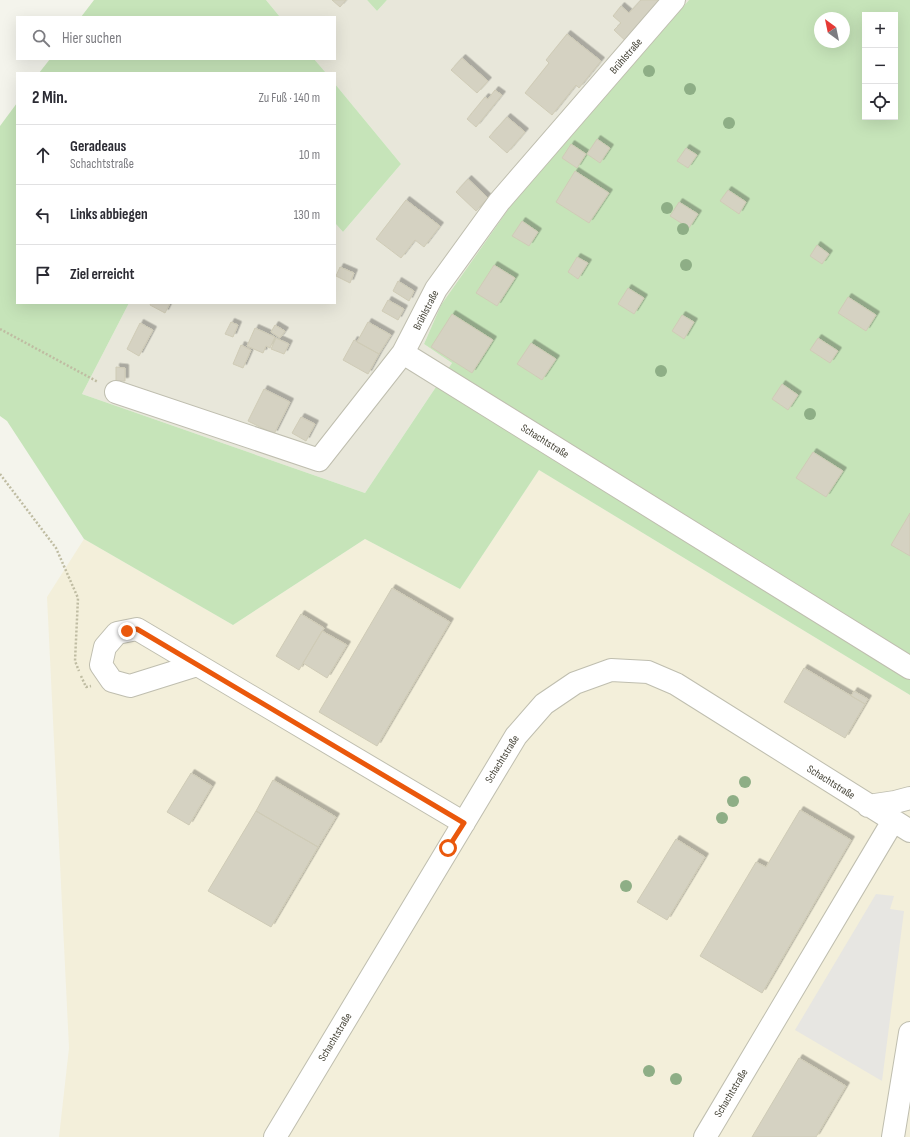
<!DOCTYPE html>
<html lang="de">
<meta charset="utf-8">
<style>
body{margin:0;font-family:"Sofia Sans Condensed",sans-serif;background:#f2f2f3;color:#2b2b33}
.controls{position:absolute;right:12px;top:12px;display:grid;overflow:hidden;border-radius:0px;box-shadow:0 4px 16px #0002}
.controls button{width:36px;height:36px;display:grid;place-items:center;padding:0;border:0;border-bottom:1px solid #e1e1e2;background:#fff;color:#2b2b33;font:20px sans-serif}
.compass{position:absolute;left:814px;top:12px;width:36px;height:36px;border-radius:50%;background:#fff;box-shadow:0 4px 16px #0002;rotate:327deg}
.stop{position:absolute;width:12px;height:12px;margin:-9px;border:3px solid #ea580c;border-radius:50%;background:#fff}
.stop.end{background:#ea580c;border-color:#fff;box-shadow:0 1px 4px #0008}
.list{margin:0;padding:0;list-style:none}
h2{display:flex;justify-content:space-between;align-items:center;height:52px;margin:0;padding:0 16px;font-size:17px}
h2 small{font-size:13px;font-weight:400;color:#7c7c81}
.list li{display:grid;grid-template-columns:26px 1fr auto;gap:12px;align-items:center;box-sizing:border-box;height:60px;padding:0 16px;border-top:1px solid #e1e1e2}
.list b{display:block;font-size:15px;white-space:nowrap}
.list p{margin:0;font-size:13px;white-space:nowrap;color:#7c7c81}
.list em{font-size:13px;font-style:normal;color:#7c7c81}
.icon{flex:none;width:22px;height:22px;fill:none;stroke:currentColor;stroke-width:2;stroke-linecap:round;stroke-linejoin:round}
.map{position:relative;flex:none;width:910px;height:1137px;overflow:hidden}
.search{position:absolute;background:#fff;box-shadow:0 4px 16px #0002;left:16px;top:16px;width:320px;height:44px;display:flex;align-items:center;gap:10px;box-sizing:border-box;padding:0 14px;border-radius:0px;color:#7c7c81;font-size:15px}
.panel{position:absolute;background:#fff;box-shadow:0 4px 16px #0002;left:16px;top:72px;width:320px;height:232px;border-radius:0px}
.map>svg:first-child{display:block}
</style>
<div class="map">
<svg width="910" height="1137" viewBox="0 0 910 1137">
<defs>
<filter id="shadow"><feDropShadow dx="3.5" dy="-3.5" stdDeviation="0" flood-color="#0004"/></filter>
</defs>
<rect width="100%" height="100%" fill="#f4f4ec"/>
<path fill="#e8e7da" d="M266,0H367L377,11L387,0H689L512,204L441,305L424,344L452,363L365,493L82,394L129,303H335V223L343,232L401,164L335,84V73H326L314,59H335V17H280Z"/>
<path fill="#f3efda" d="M539,470L910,695V1137H59L69,1048L47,597L84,539L233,625L365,539L460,589Z"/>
<path fill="#c6e4b9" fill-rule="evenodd" d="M94,0H266L280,17H81Z
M367,0H387L377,11Z
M689,0H910V695L539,470L460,589L365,539L233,625L84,539L7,421L0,416V126L17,103V303H129L82,394L365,493L452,363L424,344L441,305L512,204ZM865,15H895V117H865ZM820,18H844V42H820Z
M50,59H314L326,73H39Z
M335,84L401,164L343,232L335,223Z"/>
<path fill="#e7e6e2" d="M876,894L894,896L890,909L904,911L882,1081L795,1030Z"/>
<path fill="#d5d2c2" stroke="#cfcbb6" filter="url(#shadow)" d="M332,0H346L340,7Z
M641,0H667L631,46L614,30L621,23L613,16L621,6L629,13Z
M567,34L601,61L579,88L576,85L552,115L525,93L549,63L546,60Z
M462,58L488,81L477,93L451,70Z
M495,90L502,95L476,127L467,119L485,97L488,99Z
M507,117L525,132L507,153L489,137Z
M597,139L610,148L600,163L587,154Z
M571,144L586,154L577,168L562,158Z
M686,148L697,155L688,168L677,161Z
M575,171L609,193L589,223L556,202Z
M468,179L488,198L476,211L456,192Z
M728,190L746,202L739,214L720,201Z
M406,200L440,226L424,247L415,240L401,258L376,239Z
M679,202L698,214L689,228L670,216Z
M522,221L538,232L529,246L512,236Z
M817,245L829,254L822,264L810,256Z
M577,257L588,263L578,279L568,272Z
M494,265L515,278L497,306L476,293Z
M340,267L354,273L350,283L336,276Z
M398,281L414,291L409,301L393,291Z
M628,288L644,298L634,314L618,304Z
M848,297L876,315L866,331L838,313Z
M388,300L404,309L398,320L382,311Z
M151,303H170L165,313L150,305Z
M452,314L493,340L472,373L431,347Z
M682,315L694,322L684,339L672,331Z
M231,322L238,325L233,337L225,334Z
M368,322L391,335L379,354L357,342Z
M140,323L153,330L139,356L127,349Z
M275,325L285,331L280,338L271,332Z
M255,328L275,337L270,348L266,346L263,353L247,346Z
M276,338L289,344L284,354L271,349Z
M818,338L838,351L830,363L810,350Z
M354,340L379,354L368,374L343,360Z
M531,343L556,359L542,380L517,364Z
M241,345L251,350L243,368L233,364Z
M116,367L125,368V381H116Z
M782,384L798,395L788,410L772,399Z
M264,389L290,402L274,434L248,421Z
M301,417L315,424L306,441L292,433Z
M813,452L843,471L826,497L796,478Z
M910,513V556L891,545Z
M392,588L450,622L377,746L319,712Z
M301,614L324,628L299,670L276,656Z
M322,631L347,645L327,678L303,663Z
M804,668L865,704L845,738L784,702Z
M854,691L868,699L865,704L851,696Z
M191,773L212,786L189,825L167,812Z
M273,780L336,817L318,847L256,811Z
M800,810L851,840L762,993L700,956L756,862L766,867Z
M256,811L318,847L271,927L208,891Z
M676,839L705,857L667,920L637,902Z
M799,1058L846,1086L816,1137H752Z"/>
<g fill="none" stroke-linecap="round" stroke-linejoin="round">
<defs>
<path id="minor" d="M403,353L910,668
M116,392L319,460L403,353L436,289L499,202L674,0
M197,665L130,686L112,681L101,665L105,647L117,633L137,629L464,823
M868,806L895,802L910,798
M275,1137L516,736L544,704L575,683L611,670L648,672L676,684L910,831
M705,1137L893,821
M893,1137L910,1033"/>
</defs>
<use href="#minor" stroke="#bfbeaf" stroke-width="24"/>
<path stroke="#bfbca2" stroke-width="2.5" stroke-dasharray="2 2" stroke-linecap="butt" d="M0,329L98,382
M0,474L56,548L78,598L75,661L79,671
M81,676L86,687L91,686"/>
<use href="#minor" stroke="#fff" stroke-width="22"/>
</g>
<g fill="#8eae86">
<circle cx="649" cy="71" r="6"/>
<circle cx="690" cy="89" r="6"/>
<circle cx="729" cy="123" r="6"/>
<circle cx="667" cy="208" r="6"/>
<circle cx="683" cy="229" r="6"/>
<circle cx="686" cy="265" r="6"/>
<circle cx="661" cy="371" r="6"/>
<circle cx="810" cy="414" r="6"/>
<circle cx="745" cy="782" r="6"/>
<circle cx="733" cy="801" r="6"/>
<circle cx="722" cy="818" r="6"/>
<circle cx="626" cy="886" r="6"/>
<circle cx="649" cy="1071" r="6"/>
<circle cx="676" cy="1079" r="6"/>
</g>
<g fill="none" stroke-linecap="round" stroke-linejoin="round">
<path stroke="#ea580c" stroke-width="5" d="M127,631L137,629L464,823L448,848"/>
</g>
<g text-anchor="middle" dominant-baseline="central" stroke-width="3" stroke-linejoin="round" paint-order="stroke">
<g font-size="11" fill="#48463a" stroke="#fff">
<text transform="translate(626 56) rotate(-49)">Brühlstraße</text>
<text transform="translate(426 310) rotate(-63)">Brühlstraße</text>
<text transform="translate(545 441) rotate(32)">Schachtstraße</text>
<text transform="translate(502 759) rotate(-58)">Schachtstraße</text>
<text transform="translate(831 782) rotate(32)">Schachtstraße</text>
<text transform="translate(335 1037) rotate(-59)">Schachtstraße</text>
<text transform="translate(731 1093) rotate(-59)">Schachtstraße</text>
</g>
</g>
</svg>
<div class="controls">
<button>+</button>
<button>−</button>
<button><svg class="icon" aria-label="locate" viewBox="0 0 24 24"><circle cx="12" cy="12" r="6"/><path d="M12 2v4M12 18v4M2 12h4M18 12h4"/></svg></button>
</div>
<svg class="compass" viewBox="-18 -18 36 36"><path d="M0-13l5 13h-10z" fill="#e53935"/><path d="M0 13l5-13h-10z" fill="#7c7c81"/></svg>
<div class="stop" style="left:448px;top:848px"></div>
<div class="stop end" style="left:127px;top:631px"></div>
<div class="search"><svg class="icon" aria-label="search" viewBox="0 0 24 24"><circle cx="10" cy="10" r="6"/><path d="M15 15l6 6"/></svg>Hier suchen</div>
<section class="panel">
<h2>2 Min.<small>Zu Fuß · 140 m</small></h2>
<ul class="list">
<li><svg class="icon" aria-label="ahead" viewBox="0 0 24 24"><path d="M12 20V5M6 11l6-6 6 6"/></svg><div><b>Geradeaus</b><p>Schachtstraße</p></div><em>10 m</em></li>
<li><svg class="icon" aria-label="left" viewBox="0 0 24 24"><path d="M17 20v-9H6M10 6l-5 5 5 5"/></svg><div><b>Links abbiegen</b></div><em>130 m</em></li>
<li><svg class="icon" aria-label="arrive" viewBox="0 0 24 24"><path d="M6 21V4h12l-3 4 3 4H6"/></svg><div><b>Ziel erreicht</b></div></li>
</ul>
</section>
</div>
